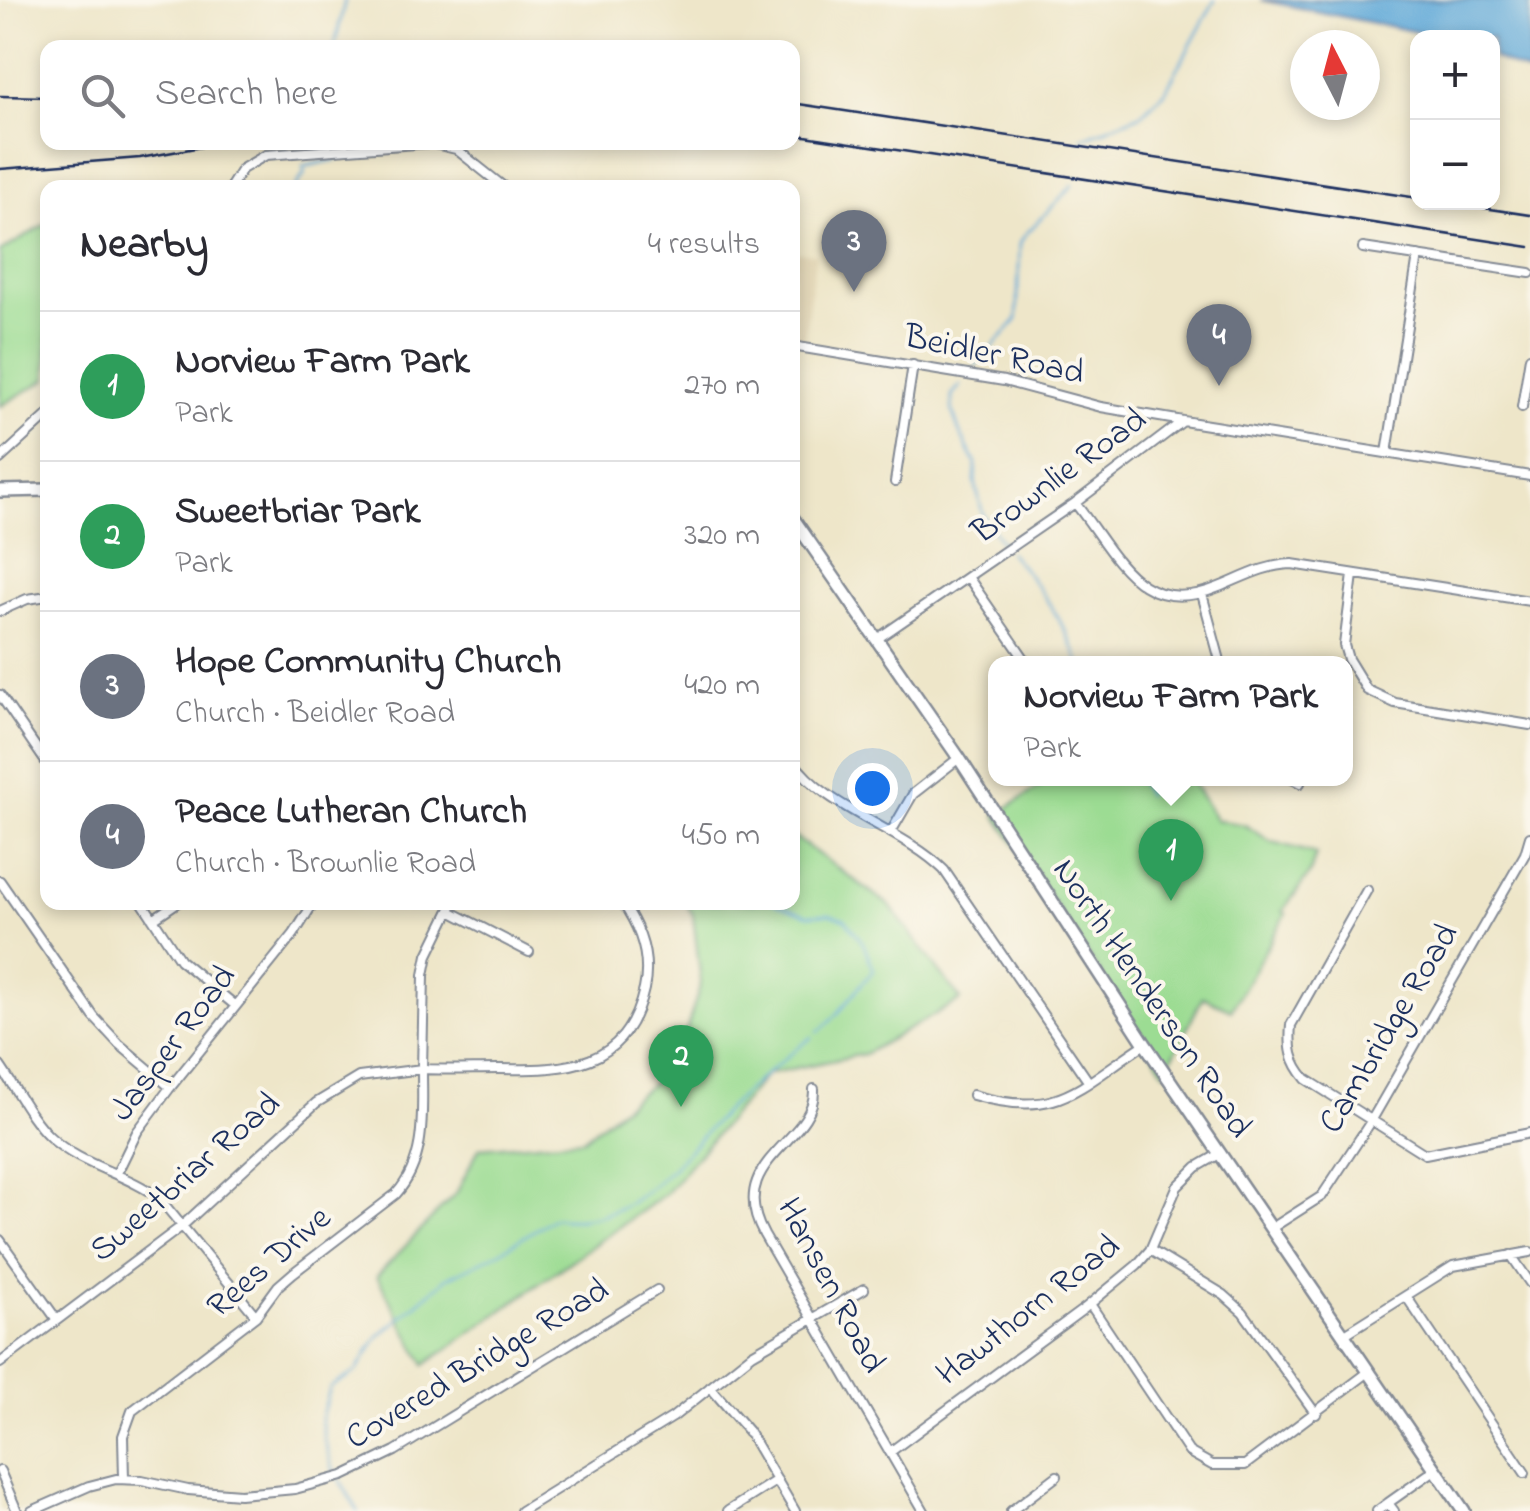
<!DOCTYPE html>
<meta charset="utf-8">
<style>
body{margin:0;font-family:"Indie Flower",sans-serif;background:#f2f2f3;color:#2b2b33}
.controls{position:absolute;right:30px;top:30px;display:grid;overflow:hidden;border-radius:20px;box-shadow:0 5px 15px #0003}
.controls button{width:90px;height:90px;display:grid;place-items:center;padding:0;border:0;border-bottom:2px solid #e1e1e2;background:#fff;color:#2b2b33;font:50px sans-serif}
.compass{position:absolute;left:1290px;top:30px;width:90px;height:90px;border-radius:50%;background:#fff;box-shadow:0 5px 15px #0003;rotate:354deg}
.you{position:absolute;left:872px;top:788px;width:35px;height:35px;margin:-25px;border:8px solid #fff;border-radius:50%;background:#1a73e8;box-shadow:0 0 0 15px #1a73e833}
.badge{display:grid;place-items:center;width:65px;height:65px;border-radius:50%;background:#0b8043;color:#fff;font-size:32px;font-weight:700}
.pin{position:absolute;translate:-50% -82px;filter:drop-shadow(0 2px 5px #0008)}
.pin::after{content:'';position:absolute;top:52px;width:35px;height:30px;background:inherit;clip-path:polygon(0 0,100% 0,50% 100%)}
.popup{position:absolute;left:988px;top:656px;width:365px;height:130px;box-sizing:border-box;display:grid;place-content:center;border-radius:20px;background:#fff;filter:drop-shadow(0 2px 8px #0005);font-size:32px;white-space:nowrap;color:#7c7c81}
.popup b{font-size:38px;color:#2b2b33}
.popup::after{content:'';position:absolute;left:50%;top:100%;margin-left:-20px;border:20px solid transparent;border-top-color:#fff}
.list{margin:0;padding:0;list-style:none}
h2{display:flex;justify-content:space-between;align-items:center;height:130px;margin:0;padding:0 40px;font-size:42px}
h2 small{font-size:32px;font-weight:400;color:#7c7c81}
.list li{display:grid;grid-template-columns:65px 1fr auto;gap:30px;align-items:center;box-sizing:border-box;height:150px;padding:0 40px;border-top:2px solid #e1e1e2}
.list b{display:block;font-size:38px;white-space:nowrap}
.list p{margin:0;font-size:32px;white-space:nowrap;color:#7c7c81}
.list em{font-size:32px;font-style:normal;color:#7c7c81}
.icon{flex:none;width:55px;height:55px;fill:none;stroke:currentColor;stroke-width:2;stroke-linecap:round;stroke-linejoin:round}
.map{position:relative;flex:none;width:1530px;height:1511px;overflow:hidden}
.search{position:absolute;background:#fff;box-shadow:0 5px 15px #0003;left:40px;top:40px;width:760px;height:110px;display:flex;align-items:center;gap:25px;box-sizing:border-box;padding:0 35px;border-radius:20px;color:#7c7c81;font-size:38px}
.panel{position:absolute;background:#fff;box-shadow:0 5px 15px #0003;left:40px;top:180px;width:760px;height:730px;border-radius:20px}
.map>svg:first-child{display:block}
</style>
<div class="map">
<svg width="1530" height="1511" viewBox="0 0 1530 1511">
<rect width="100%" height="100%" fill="#fbf7ec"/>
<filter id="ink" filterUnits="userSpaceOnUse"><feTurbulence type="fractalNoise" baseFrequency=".01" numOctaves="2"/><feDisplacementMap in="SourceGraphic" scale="20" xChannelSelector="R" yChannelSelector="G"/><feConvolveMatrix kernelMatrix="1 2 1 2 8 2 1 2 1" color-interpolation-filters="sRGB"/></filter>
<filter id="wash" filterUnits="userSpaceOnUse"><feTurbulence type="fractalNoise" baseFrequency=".0048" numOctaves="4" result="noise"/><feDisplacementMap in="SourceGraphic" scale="40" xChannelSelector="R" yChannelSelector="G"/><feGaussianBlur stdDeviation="2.25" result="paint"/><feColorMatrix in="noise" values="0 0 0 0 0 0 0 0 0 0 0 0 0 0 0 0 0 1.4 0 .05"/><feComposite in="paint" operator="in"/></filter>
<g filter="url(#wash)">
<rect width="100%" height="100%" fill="#eee6c9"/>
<path fill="#e3d7b8" d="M793,251L816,254L804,339L793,338Z"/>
<path fill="#9cdc93" stroke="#5c8678" stroke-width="2.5" d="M44,225H48L47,379L0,406V252Z
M1052,779H1190L1216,820L1245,825L1270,841L1316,854L1310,873L1283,911L1286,914L1231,1010L1203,997L1165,1072L996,815Z
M793,836L889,905L961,1000L864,1054L767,1074L665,1194L425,1365L377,1276L457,1192L479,1148L583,1139L676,1064L701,983L693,915L686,903L792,902Z"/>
<path fill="#61a9d8" stroke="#3e6c9b" stroke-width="2.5" d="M1261,0H1530V74L1493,58L1492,38L1442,37Z"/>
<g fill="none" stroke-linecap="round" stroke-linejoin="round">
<path stroke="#61a9d8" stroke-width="2.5" d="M334,48L345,0
M1083,138L1140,115L1165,92L1215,0
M295,188L305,173L303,167L337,159L336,153
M975,366L1017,320L1020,243L1024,236L1073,185
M961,385L952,395V410L959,431L976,464L975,482L983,515L1004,546
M1009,552C1039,586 1064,621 1080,664
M1137,778L1147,795
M772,902L808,915L829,914L845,919L863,943L874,970C854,991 842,1013 818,1032
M358,1511L332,1467L324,1439L321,1418L330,1388L357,1371L378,1337L447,1278L496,1254L554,1218C631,1230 676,1162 723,1113C751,1085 781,1061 812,1037"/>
</g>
</g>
<g filter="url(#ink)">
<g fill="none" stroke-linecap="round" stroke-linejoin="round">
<defs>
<path id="street" d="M230,188L242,169L266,155L430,143L456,149L505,188
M1363,248L1530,273
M792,346L1004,381L1101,407L1183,421
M1522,407L1530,357
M1387,453L1418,256
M0,459L48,415
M895,482L913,365
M1075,503C1116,554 1139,620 1219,587C1244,577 1264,565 1292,564L1530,601
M1353,575L1344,645L1348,659L1367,690L1395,703L1530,725
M968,577L1028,664
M1202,594L1221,664
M0,611L27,599L48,596
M877,639L1075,503L1183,421L1530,476
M0,695L48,765
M792,760C825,809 901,828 944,870L1088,1081
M1290,778L1300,783
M891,832L913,794L959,758
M0,881L94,1017L119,1044L170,1087
M1367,890L1291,1025C1289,1048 1291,1061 1306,1079L1425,1154L1530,1133
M142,902L180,960L236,1006
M454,902L428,955L424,975L422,1069C447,1070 473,1069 499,1069C567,1070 626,1069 644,989C651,957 641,929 622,902
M450,911L529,952
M153,919L178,902
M0,1066C16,1089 30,1118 50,1137C81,1166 126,1173 159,1198L256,1316
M814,1089C816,1143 723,1160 764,1235L924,1511
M973,1095C1059,1120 1077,1088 1145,1044
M117,1173L137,1132L169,1089L294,934L314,902
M1272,1228L1322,1196L1370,1123L1525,854L1530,837
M0,1240L57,1320
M1150,1250L1224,1295L1243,1312L1316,1414
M1511,1255L1530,1283
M1406,1296L1525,1473
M1090,1304L1189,1452L1212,1465H1245L1370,1371
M1345,1334L1453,1266L1530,1252
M0,1363L182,1226L316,1103L359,1077L422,1069C422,1112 427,1160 396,1194L293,1273L278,1286L256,1316L132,1411L123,1436L124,1479
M710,1387L748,1431L795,1511
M890,1452L1085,1308L1137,1265L1150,1250L1177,1187L1197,1167L1221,1153
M0,1471L17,1511
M1388,1503L1436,1469
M32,1511L89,1486L116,1479L142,1480L188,1490L240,1494L295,1489L343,1476L395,1451L657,1290
M521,1511L673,1417L752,1354L864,1289
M728,1511L777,1480
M1011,1511L1057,1476
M1377,1511L1388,1503L1394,1511"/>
<path id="secondary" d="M0,491L48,490
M792,517L959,758L1145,1044L1464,1511"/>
</defs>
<use href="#street" stroke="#848a94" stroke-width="12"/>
<use href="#secondary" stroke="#848a94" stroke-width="16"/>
<use href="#street" stroke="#fff" stroke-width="8"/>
<use href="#secondary" stroke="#fff" stroke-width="11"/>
<path stroke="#1b2f5e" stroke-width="2.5" d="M0,96L48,97
M792,103L1418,198
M792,134L1530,247
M0,169L140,158L223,143
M1444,202L1530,215"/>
</g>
</g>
<g text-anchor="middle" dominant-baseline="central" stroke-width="8" stroke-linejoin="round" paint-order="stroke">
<g font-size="35" fill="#1b2f5e" stroke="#fbf7ec">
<text transform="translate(994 356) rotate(12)">Beidler Road</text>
<text transform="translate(1060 477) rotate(-36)">Brownlie Road</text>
<text transform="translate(1151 999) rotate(56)">North Henderson Road</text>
<text transform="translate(1390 1029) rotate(-59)">Cambridge Road</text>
<text transform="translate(174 1044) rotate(-53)">Jasper Road</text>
<text transform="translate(186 1178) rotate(-41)">Sweetbriar Road</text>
<text transform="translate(270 1263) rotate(-41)">Rees Drive</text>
<text transform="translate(830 1286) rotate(62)">Hansen Road</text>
<text transform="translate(1029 1311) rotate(-38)">Hawthorn Road</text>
<text transform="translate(478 1365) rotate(-31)">Covered Bridge Road</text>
</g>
</g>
</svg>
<div class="controls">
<button>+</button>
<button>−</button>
</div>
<svg class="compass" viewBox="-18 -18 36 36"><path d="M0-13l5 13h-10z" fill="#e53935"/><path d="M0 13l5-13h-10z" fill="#7c7c81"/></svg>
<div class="you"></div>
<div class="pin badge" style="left:1171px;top:901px;background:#2e9e5b">1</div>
<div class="popup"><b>Norview Farm Park</b>Park</div>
<div class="pin badge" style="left:681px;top:1107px;background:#2e9e5b">2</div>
<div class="pin badge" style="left:854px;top:292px;background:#6b7280">3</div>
<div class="pin badge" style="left:1219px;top:386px;background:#6b7280">4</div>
<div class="search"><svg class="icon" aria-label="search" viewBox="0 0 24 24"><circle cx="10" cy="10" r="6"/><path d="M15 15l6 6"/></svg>Search here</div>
<section class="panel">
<h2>Nearby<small>4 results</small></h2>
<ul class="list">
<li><span class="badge" style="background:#2e9e5b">1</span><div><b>Norview Farm Park</b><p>Park</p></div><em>270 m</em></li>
<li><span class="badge" style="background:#2e9e5b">2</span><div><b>Sweetbriar Park</b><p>Park</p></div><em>320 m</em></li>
<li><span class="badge" style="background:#6b7280">3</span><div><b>Hope Community Church</b><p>Church · Beidler Road</p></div><em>420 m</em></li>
<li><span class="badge" style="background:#6b7280">4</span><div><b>Peace Lutheran Church</b><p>Church · Brownlie Road</p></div><em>450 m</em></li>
</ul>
</section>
</div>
